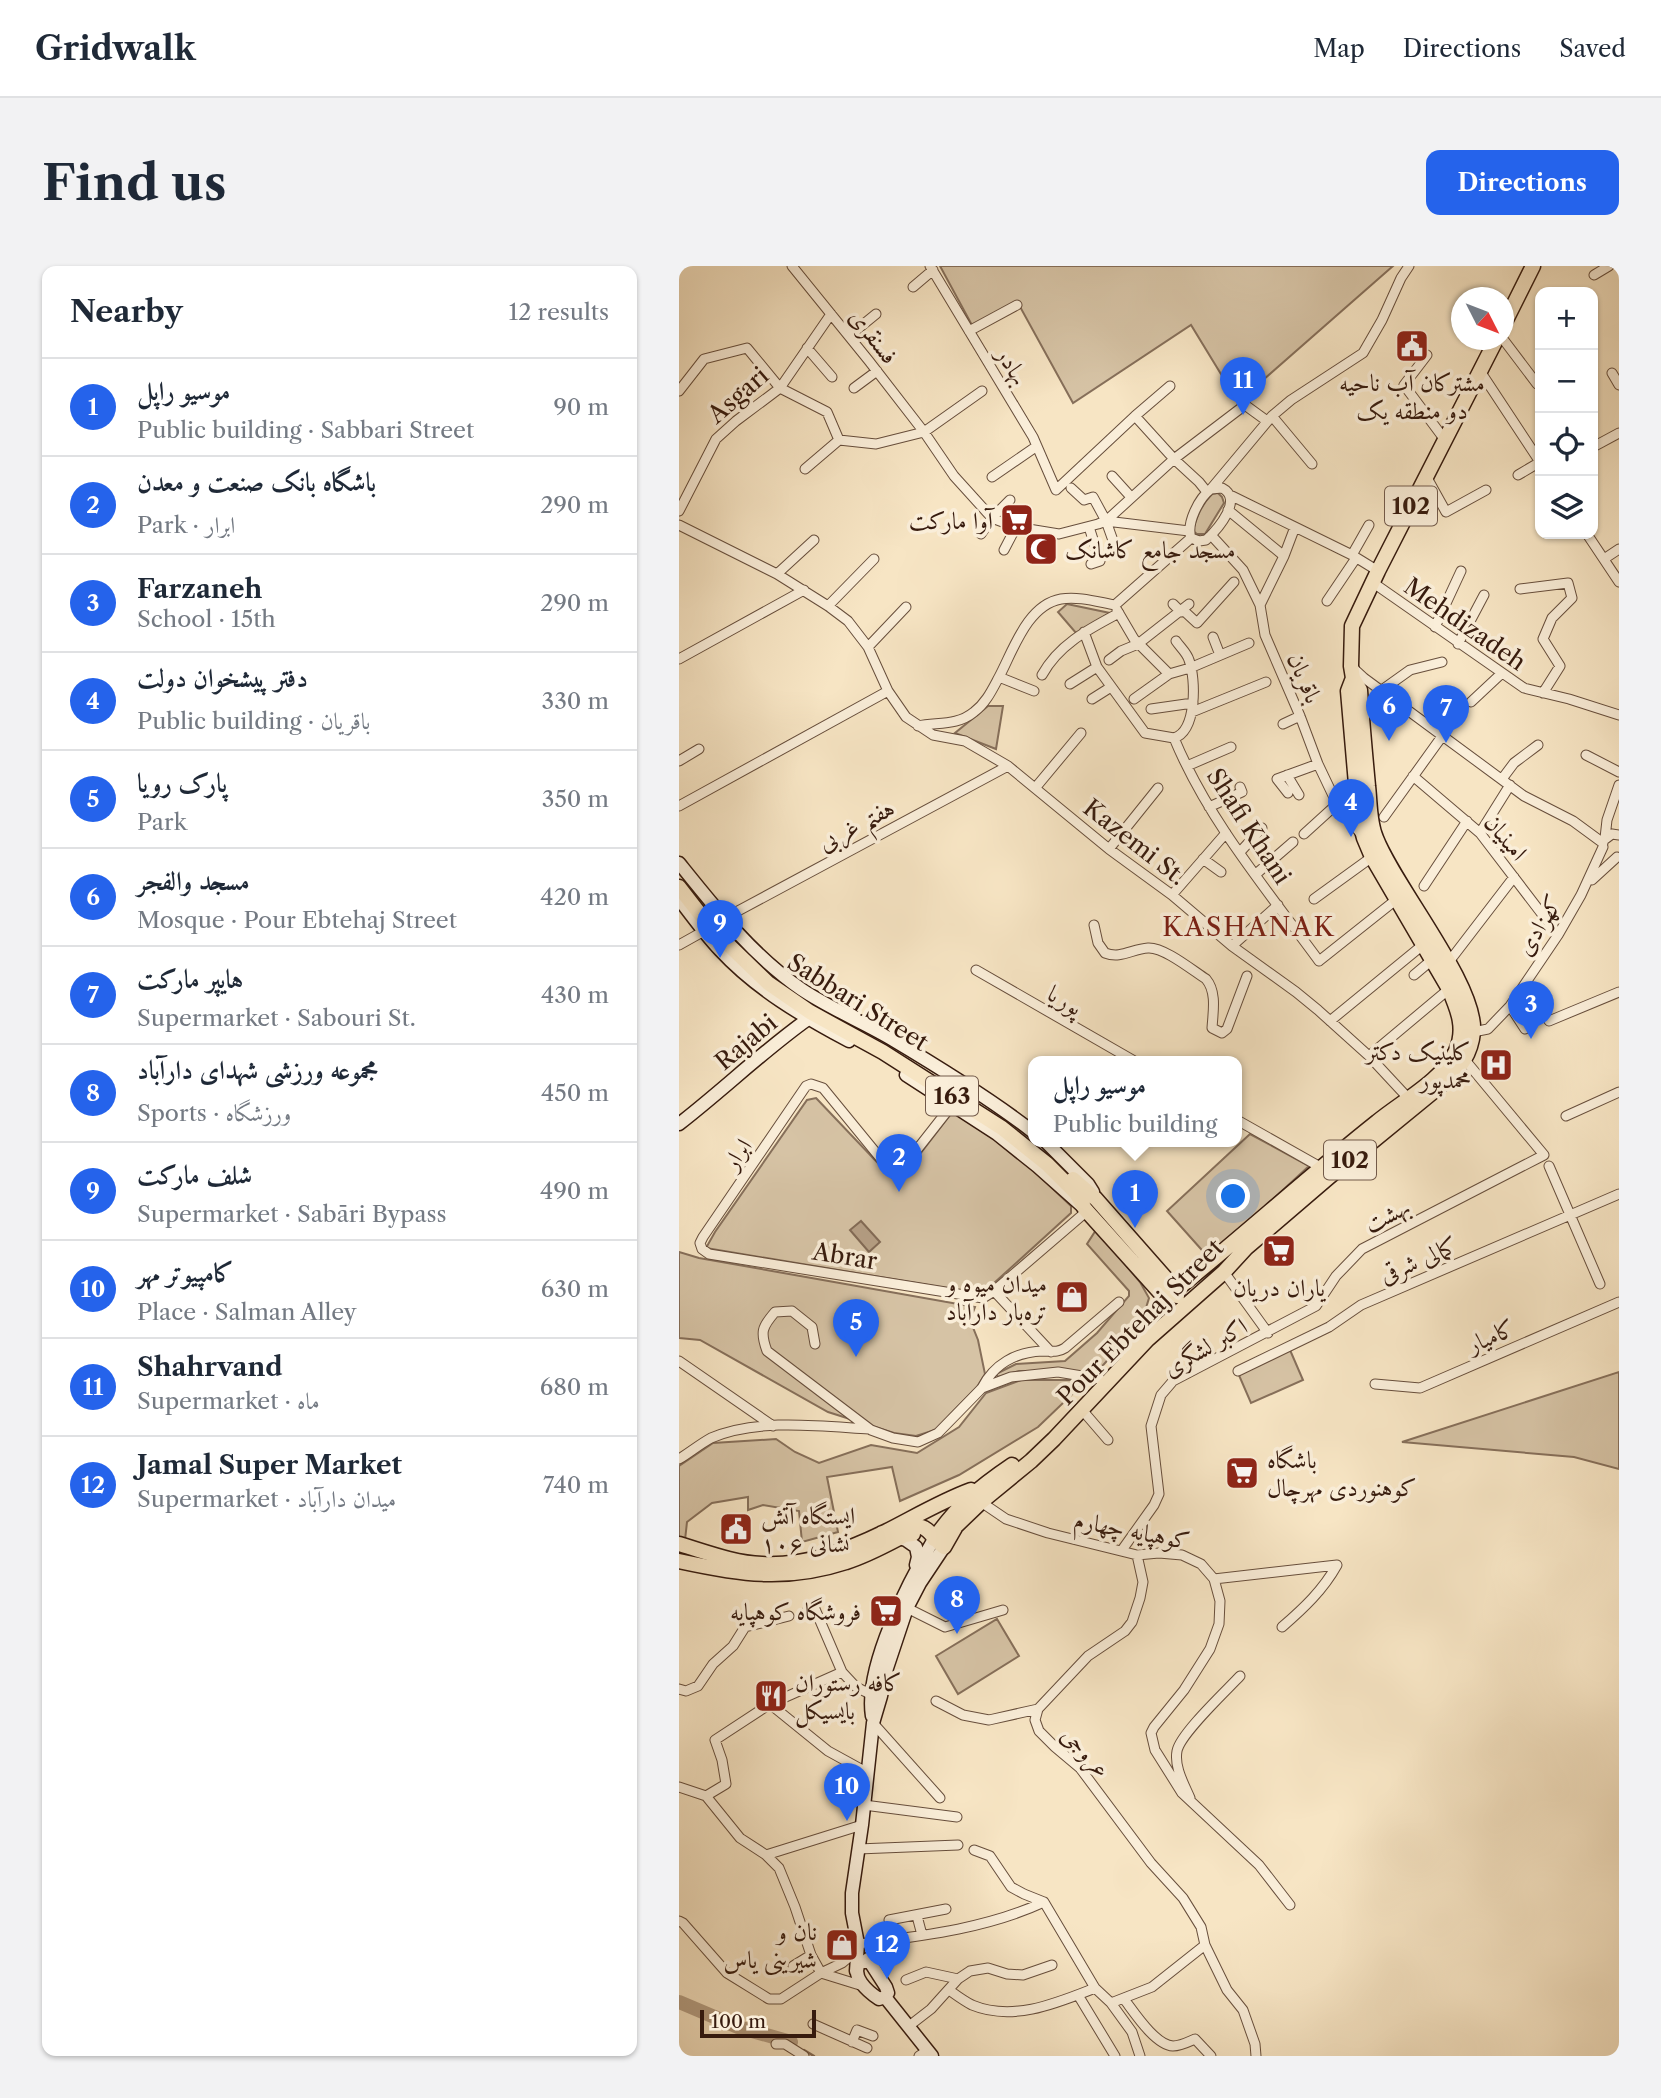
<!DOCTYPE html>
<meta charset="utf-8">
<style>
body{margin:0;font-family:"Libre Caslon Text",Amiri,serif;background:#f2f2f3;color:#1f2937}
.controls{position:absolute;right:21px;top:21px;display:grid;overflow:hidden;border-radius:14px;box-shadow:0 2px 5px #0004}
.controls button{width:63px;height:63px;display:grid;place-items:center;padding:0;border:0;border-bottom:2px solid #e0e1e3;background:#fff;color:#1f2937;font:35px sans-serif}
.compass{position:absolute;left:772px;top:21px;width:63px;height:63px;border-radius:50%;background:#fff;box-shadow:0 2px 5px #0004;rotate:132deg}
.scale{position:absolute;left:21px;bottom:18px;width:116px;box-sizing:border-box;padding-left:7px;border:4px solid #371b0e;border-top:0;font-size:19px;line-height:24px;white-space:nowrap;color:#371b0e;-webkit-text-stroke:5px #faeed9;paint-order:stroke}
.you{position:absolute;left:555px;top:931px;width:24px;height:24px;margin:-18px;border:5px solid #fff;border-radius:50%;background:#1a73e8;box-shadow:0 0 0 10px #1a73e833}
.badge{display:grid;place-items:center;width:46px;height:46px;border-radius:50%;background:#2563eb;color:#fff;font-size:23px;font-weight:700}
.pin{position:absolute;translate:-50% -58px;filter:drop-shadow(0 2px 4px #0008)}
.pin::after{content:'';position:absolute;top:37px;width:24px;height:21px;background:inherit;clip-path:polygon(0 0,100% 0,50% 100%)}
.popup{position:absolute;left:349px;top:790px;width:214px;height:91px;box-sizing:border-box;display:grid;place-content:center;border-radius:14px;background:#fff;filter:drop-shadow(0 2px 5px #0005);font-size:23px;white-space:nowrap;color:#747a83}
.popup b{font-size:26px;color:#1f2937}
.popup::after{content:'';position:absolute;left:50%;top:100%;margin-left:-14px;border:14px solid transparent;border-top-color:#fff}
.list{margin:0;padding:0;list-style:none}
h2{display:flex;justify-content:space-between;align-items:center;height:91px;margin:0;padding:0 28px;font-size:30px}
h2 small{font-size:23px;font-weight:400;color:#747a83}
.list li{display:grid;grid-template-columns:46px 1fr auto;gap:21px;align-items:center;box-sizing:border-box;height:98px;padding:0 28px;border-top:2px solid #e0e1e3}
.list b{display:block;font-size:26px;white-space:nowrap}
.list p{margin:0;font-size:23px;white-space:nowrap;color:#747a83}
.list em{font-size:23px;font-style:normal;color:#747a83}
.icon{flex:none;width:38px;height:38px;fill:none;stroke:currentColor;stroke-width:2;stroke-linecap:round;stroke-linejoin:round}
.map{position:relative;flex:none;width:940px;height:1790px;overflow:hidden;border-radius:14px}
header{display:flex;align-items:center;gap:42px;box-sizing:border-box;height:98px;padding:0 35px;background:#fff;border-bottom:2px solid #e0e1e3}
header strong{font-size:33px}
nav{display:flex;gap:38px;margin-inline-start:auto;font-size:24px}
.intro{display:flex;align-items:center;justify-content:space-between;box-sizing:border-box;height:168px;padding:0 42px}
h1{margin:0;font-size:49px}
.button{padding:18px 32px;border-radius:14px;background:#2563eb;color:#fff;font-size:24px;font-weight:700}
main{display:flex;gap:42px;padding:0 42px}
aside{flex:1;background:#fff;border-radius:14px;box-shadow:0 2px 5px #0004}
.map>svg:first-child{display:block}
</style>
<header>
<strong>Gridwalk</strong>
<nav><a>Map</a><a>Directions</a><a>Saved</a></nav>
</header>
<div class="intro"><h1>Find us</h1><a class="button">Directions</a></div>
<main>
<aside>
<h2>Nearby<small>12 results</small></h2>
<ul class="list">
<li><span class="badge">1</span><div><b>موسیو راپل</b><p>Public building · Sabbari Street</p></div><em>90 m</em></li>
<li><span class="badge">2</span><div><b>باشگاه بانک صنعت و معدن</b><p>Park · ابرار</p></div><em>290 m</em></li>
<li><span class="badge">3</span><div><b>Farzaneh</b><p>School · 15th</p></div><em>290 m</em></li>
<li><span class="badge">4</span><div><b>دفتر پیشخوان دولت</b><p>Public building · باقریان</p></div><em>330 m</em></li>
<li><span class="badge">5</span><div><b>پارک رویا</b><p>Park</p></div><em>350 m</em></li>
<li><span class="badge">6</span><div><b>مسجد والفجر</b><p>Mosque · Pour Ebtehaj Street</p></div><em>420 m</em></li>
<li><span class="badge">7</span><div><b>هایپر مارکت</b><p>Supermarket · Sabouri St.</p></div><em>430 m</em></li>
<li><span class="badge">8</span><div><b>مجموعه ورزشی شهدای دارآباد</b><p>Sports · ورزشگاه</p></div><em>450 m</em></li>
<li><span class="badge">9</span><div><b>شلف مارکت</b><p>Supermarket · Sabāri Bypass</p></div><em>490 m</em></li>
<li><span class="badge">10</span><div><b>کامپیوتر مهر</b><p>Place · Salman Alley</p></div><em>630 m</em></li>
<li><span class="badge">11</span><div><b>Shahrvand</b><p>Supermarket · ماه</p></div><em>680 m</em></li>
<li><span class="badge">12</span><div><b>Jamal Super Market</b><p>Supermarket · میدان دارآباد</p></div><em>740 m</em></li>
</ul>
</aside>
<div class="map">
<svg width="940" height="1790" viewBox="0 0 940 1790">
<rect width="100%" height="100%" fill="#f7e5c4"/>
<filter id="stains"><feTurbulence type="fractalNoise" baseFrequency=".00286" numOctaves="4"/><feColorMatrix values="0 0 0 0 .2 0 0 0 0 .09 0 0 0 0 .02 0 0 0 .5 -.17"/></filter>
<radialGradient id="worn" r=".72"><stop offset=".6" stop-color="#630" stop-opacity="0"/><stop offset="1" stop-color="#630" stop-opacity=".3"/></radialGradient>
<path fill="#d6c3a5" stroke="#866f5a" stroke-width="2" d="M261,0H714L559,136L512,59L394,137L339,37L294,61Z
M539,227L543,231L545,237L526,268H518L514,265C517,252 523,238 533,228Z
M388,338L431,347L397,367L379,346Z
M309,440H324L317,483L276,467Z
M137,832L213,912L224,910L275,844L332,883L392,940V947L303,1028L27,982L36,966L128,834Z
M571,868L630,900L530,992L488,945Z
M417,964L461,1016L470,1032L463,1055L419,1105H340L319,1111L317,1108L337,1098L386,1095L418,1067L450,1030V1025L408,978Z
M0,986L20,992L296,1041L291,1054L299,1074L306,1108L298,1121L256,1164L237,1170L215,1167L149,1146L21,1074L0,1072Z
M611,1084L624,1114L572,1137L559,1107Z
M940,1106V1203L895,1191L723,1176Z
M342,1114H408L359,1161L280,1209L221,1235L213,1201L148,1211L159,1266L123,1276L120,1245L84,1239L69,1244V1231L33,1237L8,1256L6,1274L0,1271V1200L34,1177L97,1173L116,1186L140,1197L192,1179L238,1187L280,1161L307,1127Z
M318,1353L340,1390L279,1428L257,1390Z"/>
<path fill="#b6a086" stroke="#836b56" stroke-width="2" d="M182,955L201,976L190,986L171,964Z"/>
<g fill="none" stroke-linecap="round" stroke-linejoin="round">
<path stroke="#836b56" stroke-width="2.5" d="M125,1784L135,1790"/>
<path stroke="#b6a086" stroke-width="14" d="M0,1736L59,1761L112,1776"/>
<defs>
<path id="street" d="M113,0L190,95L245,166L275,210L313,252L337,261L380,268L419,258L427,255L510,265
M251,0L354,171L377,224L456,150L495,193L520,216L528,226
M915,9L930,0
M234,21L254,4
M290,65L338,39
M170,70L197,48
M824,73L858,118
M128,82L153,111
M748,89L725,119L766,174
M801,105L861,196
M933,107L940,119
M175,122L198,105
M0,125L25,93L68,82L101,122L148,146L160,174L197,178L245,166L303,125
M456,150L491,120
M593,150L633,198
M914,181L940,167
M126,203L160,174
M839,209L861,196
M433,210L452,231
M747,210L767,246L807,224
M313,211L358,180
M392,222L405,234L414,231L427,255L437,283
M543,222C565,233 539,263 527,274L520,275L512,272C507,257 520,232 532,223Z
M532,223L593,150L612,134L684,87L703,54L722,12L730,0
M553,230L673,289L699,305
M549,244L605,290
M0,245L37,173L57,155L101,122L152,48
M427,255L495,193L566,139L588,155
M0,259L98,308L149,340L169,355L189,381L209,425L227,451L254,469L286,475L329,500L430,583L493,629L553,680L617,726L639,744L690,790L729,832
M410,261L421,295L412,298
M302,268L313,252L331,234
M908,268L940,316
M532,269L564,304L581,339L586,369L621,450L639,498L659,540L681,567
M325,284L337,261
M673,289L690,259
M925,293L940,283
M98,308L135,274
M693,316L845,422L890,433L940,449
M841,323L889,317L893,332L873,352L864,373L881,400L864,427
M648,335L677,292
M494,338L502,346
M581,339L605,290L616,261
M149,340L195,293
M438,344L455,373L490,408
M504,344L518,357L555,316
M756,361L782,305
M405,366L418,401L466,467L495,472C529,554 588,624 640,695L718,633
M534,371L541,389
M779,378L805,329
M189,381L227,341
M0,393L125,324
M430,394L442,385L459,378L510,338
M672,400L685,412L845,530L894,555L924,577
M363,409C380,378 410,363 440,347
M320,411L355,425
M391,418L418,401
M703,424L731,404L763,396
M413,433L432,421
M455,433L490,408L511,402L570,377
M792,436L823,407
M472,443L514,437
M513,446L587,416
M684,453C692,439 703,434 718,436
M604,458L621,450
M239,460C259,456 278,460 295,446C307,437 313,424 320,411C334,385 348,339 382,333C399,330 419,336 436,339L512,272
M495,472C518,465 517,413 510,394C508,387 501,381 497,375
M907,489L940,506
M0,495L20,483
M508,500L552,481
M608,509L620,529
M734,510L801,567L879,669
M823,513L835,497L859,479
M357,521L402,467
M609,527L598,513L639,498
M0,540L209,425
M530,541L563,526L561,521
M705,551L764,469
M801,567L831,519
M625,568L658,538
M926,572L928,554L940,519
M925,574L933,568L940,569
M430,583L479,522
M561,586L583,562
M524,593L542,606
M577,608L614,576
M913,614L938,591
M745,620L788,555
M493,629L547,567
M635,633L693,591
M44,653L329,500
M415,659L419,677L426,687C442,693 453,683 469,682C485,681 513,704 527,713C538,726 534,746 533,762L543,767L548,763L568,710
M0,679L25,665
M553,680L599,639
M769,697L835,611
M297,704L457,796
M735,709L754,693
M831,740L846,763
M651,755L745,678
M870,755L940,726
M794,766L809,763L831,740L879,669L902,629L924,581
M690,790L770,723
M273,839L229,895C221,900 216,904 207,899L144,822L132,818L127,820L24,971L21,977L23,983L30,988L304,1032L315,1025L408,945
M887,850L940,826
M558,854L643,902
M870,900L921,1018
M545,1006L589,1067
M315,1025L372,1086
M136,1078L133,1061L113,1045L96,1046C83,1061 81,1066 88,1085L192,1164L214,1172L239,1176L259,1167L303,1122L332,1111L379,1106L421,1113
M0,1095L94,1160
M559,1105L650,1061L682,1039L940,928
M696,1118L741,1122L940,1036
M303,1122C315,1098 337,1086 364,1085C373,1085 378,1087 386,1082L440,1036
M404,1145L429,1174
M0,1193C10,1187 21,1178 32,1172C78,1152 141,1160 190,1163
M302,1236L327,1253L369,1267L458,1289L480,1287L503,1289L522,1298L535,1313L541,1335L540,1358L531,1383L505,1424L475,1461L472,1467L476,1484L503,1527L580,1599L611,1639
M443,1284L475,1239L480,1228L472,1160L482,1129L494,1115L637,1040L657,1010L683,983L865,889L786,794
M458,1289L464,1316L461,1332L453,1356L446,1365L409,1390L359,1443L356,1454L360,1465L376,1481L401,1502L472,1597L504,1632L522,1661L526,1679L548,1724L564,1744L576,1778L577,1790
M535,1313L658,1299C644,1324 625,1342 603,1361
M228,1342L266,1361L324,1344
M128,1345L136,1343L163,1406L177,1421L193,1429
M0,1423L7,1425L19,1420L34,1398L54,1380L66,1361L110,1350
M257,1435L284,1449L310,1454L359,1443
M91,1438L149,1485L189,1507
M194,1457L261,1532
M0,1521L27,1530L61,1572L87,1589L100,1602L116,1641L132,1689L142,1707
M27,1530L47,1518L43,1494L36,1474L91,1438L163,1406
M511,1532C505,1518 495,1501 498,1485C501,1468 547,1425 561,1410
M185,1539L278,1551
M179,1583L279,1579
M295,1584L311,1590L332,1621L345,1628L365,1636
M87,1589L183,1559
M365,1636L416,1722
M238,1650L243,1669
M210,1654L267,1643
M0,1655L4,1657L48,1707L90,1733H102L142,1707L163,1697L169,1692L179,1678C242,1670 307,1663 365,1636
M114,1700L132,1689
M142,1707L184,1720
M227,1714L247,1706L279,1713
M270,1724C277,1729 285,1735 293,1739C334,1756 378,1737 416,1722L432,1737L473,1721L526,1679
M399,1729L436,1790
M445,1733C455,1746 476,1779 494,1780C502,1780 509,1776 516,1773L532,1790
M432,1737L453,1766L461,1790
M134,1758L188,1782
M230,1760L252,1743L279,1713L291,1705L309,1702L328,1708L344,1709L373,1699
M173,1776L178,1764L194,1770
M97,1778H106L125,1790
M240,1790L249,1784"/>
<path id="secondary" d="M0,597C37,643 73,689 122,723C150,742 182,755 211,772C258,800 312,833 354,866
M0,633C13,650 26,668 41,684C77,723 123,750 170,775
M227,809L318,868L358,900L403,940
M0,858C44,824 84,785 129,753
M367,876L409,918L414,926
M220,1272L227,1274L237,1281L239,1291L237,1299
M193,1450C185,1401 230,1315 255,1273
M189,1693L207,1721L209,1727L206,1731
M193,1698L189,1696H181C171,1710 188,1725 200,1733L206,1731
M177,1705L179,1678L173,1647V1627L183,1559L194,1457L202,1430L208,1402L228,1342L241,1317L265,1281
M206,1731L253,1790"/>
<path id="primary" d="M824,60L854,0
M0,621L31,661L89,717L131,746L204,786L323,862L368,898L397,927L406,943L487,1033
M394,913L417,933L497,1024L498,1030
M445,1085L487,1033L497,1024C565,969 630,910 698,856C722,836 764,814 777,785C787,763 779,744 770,723L693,591L685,572L680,553L669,425L674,412
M203,1267C217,1264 236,1254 248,1264C254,1269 258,1276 265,1281L277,1260L302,1236L352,1195L375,1173L469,1073L545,1006L567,982L650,911L766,816C781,802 792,788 794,766C798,719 716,621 697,572C690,556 691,537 689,520C686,488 683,456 681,424L674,412L672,400L673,360L699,305L817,74
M255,1273C279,1239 299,1222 333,1199
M0,1278C27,1286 55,1297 83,1298C127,1300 167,1285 206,1266C234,1252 262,1235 292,1224
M0,1295C60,1308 106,1316 167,1296C187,1290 207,1279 226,1269L234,1268"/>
</defs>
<use href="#street" stroke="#674e3c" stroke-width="11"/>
<use href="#secondary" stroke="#371b0e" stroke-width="15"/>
<use href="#primary" stroke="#371b0e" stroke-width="17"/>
<use href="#street" stroke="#faeed9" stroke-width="9"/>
<use href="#secondary" stroke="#faeed9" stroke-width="12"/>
<use href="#primary" stroke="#f7e5c4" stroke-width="14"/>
</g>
<defs>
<symbol id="civic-square" viewBox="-11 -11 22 22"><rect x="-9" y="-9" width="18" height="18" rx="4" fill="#8f2418" stroke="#faeed9"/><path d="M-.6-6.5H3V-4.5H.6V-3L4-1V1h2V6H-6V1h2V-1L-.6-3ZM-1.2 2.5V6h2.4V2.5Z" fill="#fff"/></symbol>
<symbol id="supermarket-square" viewBox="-11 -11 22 22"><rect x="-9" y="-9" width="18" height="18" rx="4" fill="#8f2418" stroke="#faeed9"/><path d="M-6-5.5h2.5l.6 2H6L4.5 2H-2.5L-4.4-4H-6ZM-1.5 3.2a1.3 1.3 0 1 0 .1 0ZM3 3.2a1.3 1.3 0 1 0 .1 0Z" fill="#fff"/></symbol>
<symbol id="mosque-square" viewBox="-11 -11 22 22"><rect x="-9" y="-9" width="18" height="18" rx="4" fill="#8f2418" stroke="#faeed9"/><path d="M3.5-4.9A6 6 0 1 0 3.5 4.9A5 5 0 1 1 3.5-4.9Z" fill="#fff"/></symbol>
<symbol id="hospital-square" viewBox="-11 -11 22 22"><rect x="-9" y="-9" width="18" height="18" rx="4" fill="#8f2418" stroke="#faeed9"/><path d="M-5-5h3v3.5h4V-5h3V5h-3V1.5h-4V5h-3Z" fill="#fff"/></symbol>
<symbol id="shop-square" viewBox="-11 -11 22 22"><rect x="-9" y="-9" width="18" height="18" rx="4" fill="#8f2418" stroke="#faeed9"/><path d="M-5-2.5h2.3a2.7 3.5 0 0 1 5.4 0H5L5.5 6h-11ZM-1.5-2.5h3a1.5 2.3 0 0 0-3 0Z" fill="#fff"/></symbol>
<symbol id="restaurant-square" viewBox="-11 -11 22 22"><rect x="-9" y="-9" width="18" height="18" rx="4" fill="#8f2418" stroke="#faeed9"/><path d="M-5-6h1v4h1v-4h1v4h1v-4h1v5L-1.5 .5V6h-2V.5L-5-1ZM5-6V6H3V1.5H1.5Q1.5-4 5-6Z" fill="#fff"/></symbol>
</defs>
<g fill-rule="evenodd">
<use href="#civic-square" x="714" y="61" width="38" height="38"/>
<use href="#supermarket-square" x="319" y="235" width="38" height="38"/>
<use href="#mosque-square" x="343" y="264" width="38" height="38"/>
<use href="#hospital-square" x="798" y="780" width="38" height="38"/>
<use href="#supermarket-square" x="581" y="966" width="38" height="38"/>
<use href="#shop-square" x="374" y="1012" width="38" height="38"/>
<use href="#supermarket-square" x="544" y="1188" width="38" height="38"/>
<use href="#civic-square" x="38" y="1244" width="38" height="38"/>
<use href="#supermarket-square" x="188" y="1326" width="38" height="38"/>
<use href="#restaurant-square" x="73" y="1411" width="38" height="38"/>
<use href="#shop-square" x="144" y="1660" width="38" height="38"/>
</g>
<g text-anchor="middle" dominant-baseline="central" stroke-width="7" stroke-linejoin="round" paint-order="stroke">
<g fill="#faeed9" stroke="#725a4b" stroke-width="2">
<rect x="706" y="220.5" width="52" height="39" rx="5"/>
<rect x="247" y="810.5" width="52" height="39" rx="5"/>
<rect x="645" y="874.5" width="52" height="39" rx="5"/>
</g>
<g font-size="23" font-weight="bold" fill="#371b0e">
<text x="732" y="240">102</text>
<text x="273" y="830">163</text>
<text x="671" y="894">102</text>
</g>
<g font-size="24" fill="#371b0e" stroke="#faeed9">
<text transform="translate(195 70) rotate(52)">فسنقری</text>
<text transform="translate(334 100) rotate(59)">بهادر</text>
<text transform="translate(59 129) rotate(-41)">Asgari</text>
<text transform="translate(786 358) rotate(35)">Mehdizadeh</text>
<text transform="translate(626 412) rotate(67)">باقریان</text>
<text transform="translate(177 559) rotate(-28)">هفتم غربی</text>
<text transform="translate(570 560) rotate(57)">Shafi Khani</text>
<text transform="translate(827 571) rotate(50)">امینیان</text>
<text transform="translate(456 576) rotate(38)">Kazemi St.</text>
<text transform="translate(860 659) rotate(-58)">کهزادی</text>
<text transform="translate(386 734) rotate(30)">پوریا</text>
<text transform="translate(179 736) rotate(32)">Sabbari Street</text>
<text transform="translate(67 776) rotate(-40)">Rajabi</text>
<text transform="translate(58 888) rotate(-56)">ابرار</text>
<text transform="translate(708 949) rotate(-27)">بهشت</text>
<text transform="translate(166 990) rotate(9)">Abrar</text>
<text transform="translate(739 994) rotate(-23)">کمالی شرقی</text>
<text transform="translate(461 1056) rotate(-45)">Pour Ebtehaj Street</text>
<text transform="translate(812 1070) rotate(-23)">کامیار</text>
<text transform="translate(526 1081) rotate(-30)">اکبر لشگری</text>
<text transform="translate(453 1264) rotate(11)">کوهپایه چهارم</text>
<text transform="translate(407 1486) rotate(47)">عروجی</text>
</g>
<g font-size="24" fill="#371b0e" stroke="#faeed9" text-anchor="end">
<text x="733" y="116" text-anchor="middle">مشترکان آب ناحیه<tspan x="733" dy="28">دو منطقه یک</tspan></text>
<text x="314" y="254">آوا مارکت</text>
<text x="386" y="283" text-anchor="start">مسجد جامع کاشانک</text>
<text x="792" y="785">کلینیک دکتر<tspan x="792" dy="28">محمدپور</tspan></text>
<text x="368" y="1017">میدان میوه و<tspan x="368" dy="28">تره‌بار دارآباد</tspan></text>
<text x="600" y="1021" text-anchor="middle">یاران دریان</text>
<text x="588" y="1193" text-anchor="start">باشگاه<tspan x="588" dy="28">کوهنوردی مهرچال</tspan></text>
<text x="82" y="1249" text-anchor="start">ایستگاه آتش<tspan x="82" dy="28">نشانی ۱۰۶</tspan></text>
<text x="182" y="1345">فروشگاه کوهپایه</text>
<text x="116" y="1416" text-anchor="start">کافه رستوران<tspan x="116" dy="28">بایسیکل</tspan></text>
<text x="138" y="1665">نان و<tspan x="138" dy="28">شیرینی یاس</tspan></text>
</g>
<g font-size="26" letter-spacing="2" fill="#7a1f14" stroke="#faeed9">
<text x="570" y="661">KASHANAK</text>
</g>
</g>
<rect width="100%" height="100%" filter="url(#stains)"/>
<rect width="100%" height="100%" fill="url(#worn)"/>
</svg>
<div class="controls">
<button>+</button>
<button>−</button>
<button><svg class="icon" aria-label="locate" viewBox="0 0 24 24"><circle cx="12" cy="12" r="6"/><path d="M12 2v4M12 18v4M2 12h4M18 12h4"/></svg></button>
<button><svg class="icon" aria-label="layers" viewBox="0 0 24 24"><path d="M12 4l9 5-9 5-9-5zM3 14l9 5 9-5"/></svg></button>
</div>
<svg class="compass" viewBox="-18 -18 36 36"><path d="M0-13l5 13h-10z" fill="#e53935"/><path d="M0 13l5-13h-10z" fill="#747a83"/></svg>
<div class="scale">100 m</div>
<div class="you"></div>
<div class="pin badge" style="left:456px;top:962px">1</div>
<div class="popup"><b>موسیو راپل</b>Public building</div>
<div class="pin badge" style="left:220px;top:926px">2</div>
<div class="pin badge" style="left:852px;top:773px">3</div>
<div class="pin badge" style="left:672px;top:571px">4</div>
<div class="pin badge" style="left:177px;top:1091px">5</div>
<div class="pin badge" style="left:710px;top:475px">6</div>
<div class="pin badge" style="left:767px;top:477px">7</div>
<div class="pin badge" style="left:278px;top:1368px">8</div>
<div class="pin badge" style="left:41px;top:692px">9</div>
<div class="pin badge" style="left:168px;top:1555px">10</div>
<div class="pin badge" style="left:564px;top:149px">11</div>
<div class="pin badge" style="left:208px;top:1713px">12</div>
</div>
</main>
